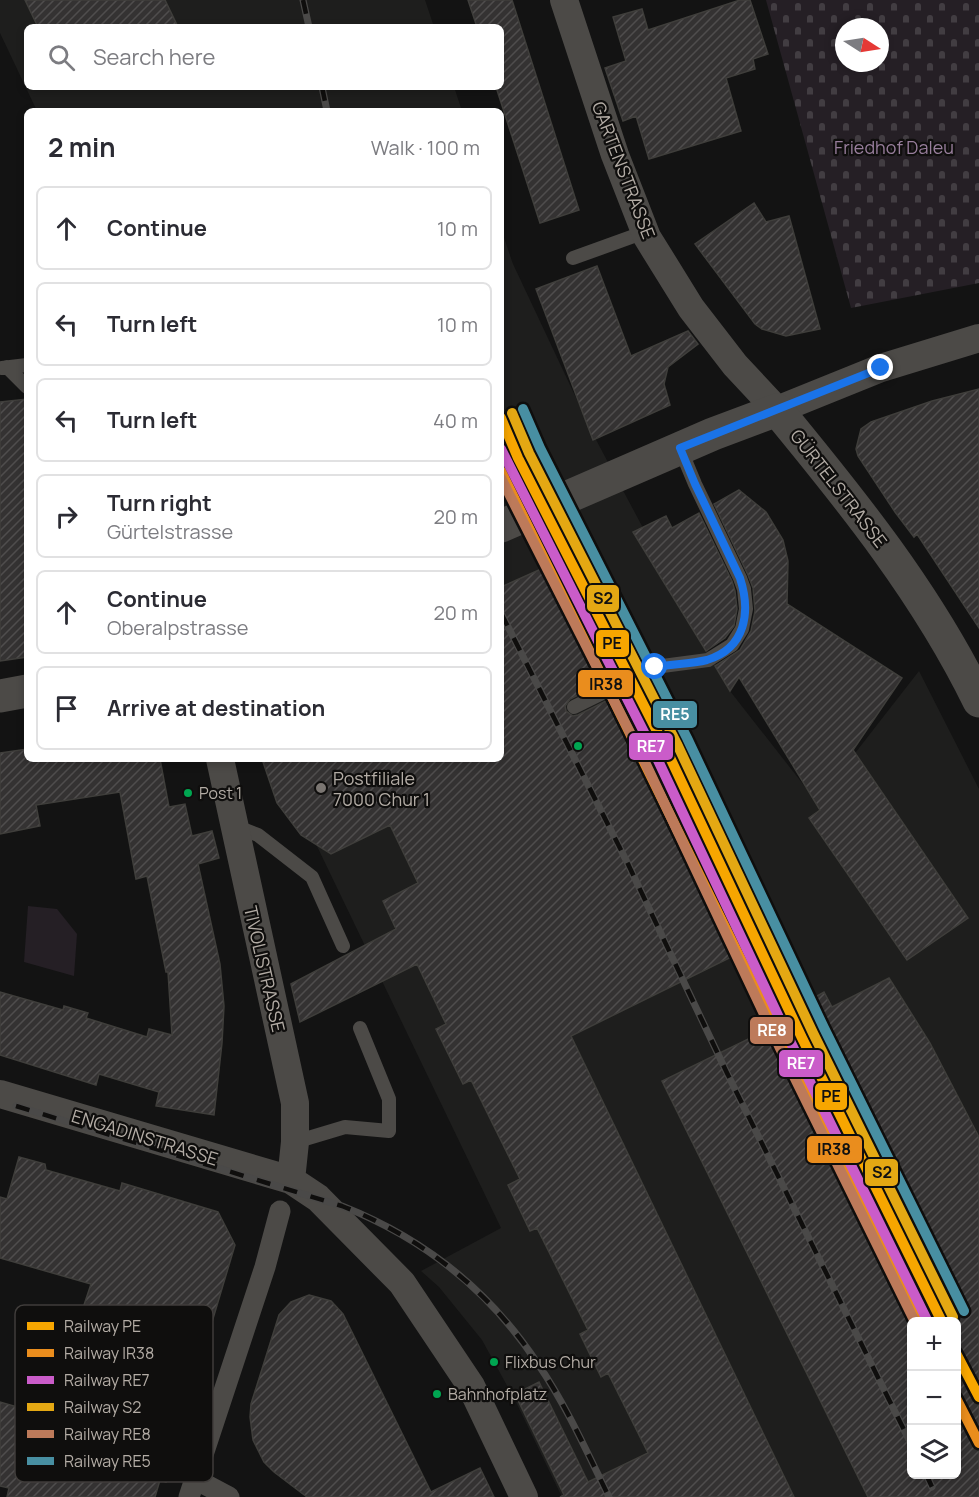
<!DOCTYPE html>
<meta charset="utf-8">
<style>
body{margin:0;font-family:Manrope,sans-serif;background:#f7f7f7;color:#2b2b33}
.controls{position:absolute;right:18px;bottom:18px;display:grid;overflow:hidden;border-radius:9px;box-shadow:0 3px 9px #0003}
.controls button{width:54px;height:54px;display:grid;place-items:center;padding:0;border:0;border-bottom:2px solid #e1e1e2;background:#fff;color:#2b2b33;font:30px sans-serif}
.compass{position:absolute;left:835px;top:18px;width:54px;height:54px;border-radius:50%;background:#fff;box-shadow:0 3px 9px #0003;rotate:102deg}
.stop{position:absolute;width:18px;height:18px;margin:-14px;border:4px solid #1a73e8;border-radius:50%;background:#fff}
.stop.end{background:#1a73e8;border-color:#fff;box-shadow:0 2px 6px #0008}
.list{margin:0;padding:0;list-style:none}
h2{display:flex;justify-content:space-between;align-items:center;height:78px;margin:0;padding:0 24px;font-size:26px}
h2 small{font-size:20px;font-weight:400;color:#7c7c81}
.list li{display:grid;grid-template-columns:39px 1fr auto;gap:18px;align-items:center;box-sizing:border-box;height:84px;margin:0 12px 12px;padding:0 12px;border:2px solid #e1e1e2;border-radius:9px}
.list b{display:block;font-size:22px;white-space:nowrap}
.list p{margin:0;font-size:20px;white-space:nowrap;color:#7c7c81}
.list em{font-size:20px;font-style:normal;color:#7c7c81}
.icon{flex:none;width:33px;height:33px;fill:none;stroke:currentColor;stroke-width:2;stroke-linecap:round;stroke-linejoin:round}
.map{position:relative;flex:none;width:979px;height:1497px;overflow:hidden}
.search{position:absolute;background:#fff;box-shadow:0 3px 9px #0003;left:24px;top:24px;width:480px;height:66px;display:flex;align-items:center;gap:15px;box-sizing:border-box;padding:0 21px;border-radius:9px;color:#7c7c81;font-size:22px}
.panel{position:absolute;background:#fff;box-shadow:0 3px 9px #0003;left:24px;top:108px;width:480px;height:654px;border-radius:9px}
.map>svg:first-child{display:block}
</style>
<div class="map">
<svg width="979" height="1497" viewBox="0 0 979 1497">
<defs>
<pattern id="cemetery-stones" width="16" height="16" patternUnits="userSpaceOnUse" patternTransform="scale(1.5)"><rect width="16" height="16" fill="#251f25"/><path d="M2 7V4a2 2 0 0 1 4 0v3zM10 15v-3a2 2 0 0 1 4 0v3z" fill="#423d42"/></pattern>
<pattern id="building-hatch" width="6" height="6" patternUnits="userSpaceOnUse" patternTransform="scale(1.5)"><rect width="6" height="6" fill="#343232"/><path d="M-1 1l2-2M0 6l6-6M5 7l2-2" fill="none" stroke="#4f4d4d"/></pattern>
</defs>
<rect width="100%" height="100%" fill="#131313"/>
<path fill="#1e1e1d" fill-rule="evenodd" d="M0,0H425L434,27H27V87H454L462,111H37L0,33Z
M501,229L513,264L594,436L730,691L817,802L919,671L979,789V1497H562L516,1402L482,1340L439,1287L421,1271L501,1228L275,759H501ZM912,1322H956V1474H912Z"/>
<path fill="url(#cemetery-stones)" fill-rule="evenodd" d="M766,0H979V283L851,308ZM844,27H880V63H844Z"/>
<path fill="#251f25" d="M28,906L57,909L77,934L74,976L24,962Z"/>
<path fill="url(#building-hatch)" stroke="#3f3e3b" stroke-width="1.5" fill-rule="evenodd" d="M25,0H165L178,27H38Z
M468,0H512L579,210L540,223L496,87H501V27H477Z
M740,0H750L768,54L753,59L755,69L726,78L741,131L649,159L636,116L623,121L605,68L626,61L613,17L642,9L648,30Z
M754,203L766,222L789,216L820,329L786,336L762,329L755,324L695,244Z
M597,266L631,356L688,331L698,344L668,367L664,384L670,405L593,440L536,289Z
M979,389V628L917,534L914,537L895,512L858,456L856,449L861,429L871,422L932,401Z
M27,399V657L0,661V402Z
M739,490L766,512L783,540L788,561L787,604L902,678L853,750L968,918L907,960L809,818L820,810L739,677L730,691L715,666L740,650L751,631L755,611L753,588L748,575L714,504Z
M699,513L732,581L735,591L737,609L734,626L725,638L706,651L633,532L666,516L672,528Z
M588,548L644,662L570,699L565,706L566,711L573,716L578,715L652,678L778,934L571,1036L794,1497H560L564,1495L515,1394L539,1382L588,1482L648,1453L608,1373L601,1377L580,1334L588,1330L537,1228L530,1231L508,1185L520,1179L471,1080L463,1084L436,1029L446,1024L417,964L300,1022L291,984L396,929L383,901L418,883L390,825L331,854L301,835L277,803L262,759H501V587Z
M27,749V759H160L169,807L185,804L192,836L212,831L219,858L198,864L220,964L224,1006L222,1043L214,1115L156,1106L159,1092L99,1074L96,1085L0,1055V992L63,1010L64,1006L88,1013L86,1018L147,1037L149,1029L172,1035L168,972H166L147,876L136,879L120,792L36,805L40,826L0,834V753Z
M889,978L930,1043L979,1137V1497H868L662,1081L804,1012L801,1005L824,992L832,1007ZM912,1322H957V1474H912Z
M19,1157L45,1164L46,1170L120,1191L122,1183L218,1212L235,1245L195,1379L175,1392L187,1410L166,1482L160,1480L155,1497H7L9,1488L0,1486V1402L90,1428L94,1414L99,1415L124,1334L79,1320L91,1284L0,1258V1197L7,1199Z
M309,1295L331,1301L343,1314L431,1492L480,1468L494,1497H307L274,1472L264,1462L253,1440L250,1417L251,1404L279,1315L291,1302Z"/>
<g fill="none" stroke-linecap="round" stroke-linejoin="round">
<path stroke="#4c4a47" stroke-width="14" d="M573,258L645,232
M7,367L27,387
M2,368L27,365
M574,707L655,667L708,660L732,645L742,629L746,609L744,589L740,578L695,484L680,448
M235,826L258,835L312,877L343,946
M295,1142L345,1127L389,1131V1099L360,1028"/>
<path stroke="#4c4a47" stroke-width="21" d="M195,1479L229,1497
M189,1497L265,1267L280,1211"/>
<path stroke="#4c4a47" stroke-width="28" d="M564,0L615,155L647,237L691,308L735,365L777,410L881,368L979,338
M220,759L295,1103V1142L291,1180
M0,1094L291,1180L318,1198L402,1283L471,1386L524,1497"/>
<path stroke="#4c4a47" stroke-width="33" d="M501,526L713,434L777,410C852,501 927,594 979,701
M0,696L27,691"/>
<defs>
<path id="rail" d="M303,0L309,27
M322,87L327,111
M501,613L628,864L727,1073L912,1446
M16,1106L342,1206C423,1238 490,1291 538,1364C566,1405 587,1452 609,1497
M926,1474L932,1487"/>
</defs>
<use href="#rail" stroke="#4a4948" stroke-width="7"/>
<use href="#rail" stroke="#0f0e0d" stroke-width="4.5" stroke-dasharray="14" stroke-linecap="butt"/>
<defs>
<path id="rail-1" d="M501,418L518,458L666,749L802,1038L942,1322
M956,1353L979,1397"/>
<path id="rail-2" d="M501,471L919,1322
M956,1398L979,1443"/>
<path id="rail-3" d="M501,449L655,754L791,1043L928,1322"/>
<path id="rail-4" d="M512,413L529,453L677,744L813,1033L953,1317"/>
<path id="rail-5" d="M501,478L644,760L780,1048L915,1322"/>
<path id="rail-6" d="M523,409L540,448L687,738L824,1028L964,1311"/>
</defs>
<use href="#rail-1" stroke="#0f0e0d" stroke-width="15"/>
<use href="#rail-2" stroke="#0f0e0d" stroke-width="15"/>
<use href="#rail-3" stroke="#0f0e0d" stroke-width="15"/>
<use href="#rail-4" stroke="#0f0e0d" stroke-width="15"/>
<use href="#rail-5" stroke="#0f0e0d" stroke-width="15"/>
<use href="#rail-6" stroke="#0f0e0d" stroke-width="15"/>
<use href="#rail-1" stroke="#f7a600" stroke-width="10"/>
<use href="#rail-2" stroke="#ea8d1d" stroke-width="10"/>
<use href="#rail-3" stroke="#ca5cc9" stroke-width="10"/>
<use href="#rail-4" stroke="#e4a813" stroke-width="10"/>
<use href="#rail-5" stroke="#bd7a5a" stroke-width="10"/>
<use href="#rail-6" stroke="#488fa2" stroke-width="10"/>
</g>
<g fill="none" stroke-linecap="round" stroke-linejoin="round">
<path stroke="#1a73e8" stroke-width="8" d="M655,667C672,664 691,664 707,660C746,648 751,612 740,578L695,484L680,448L881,368"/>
</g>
<g fill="#00a651" stroke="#0f0e0d" stroke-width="2">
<circle cx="578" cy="746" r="5"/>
<circle cx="188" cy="793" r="5"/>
<circle cx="494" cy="1362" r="5"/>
<circle cx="437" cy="1394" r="5"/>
</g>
<circle fill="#7b7672" stroke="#0f0e0d" stroke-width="2" cx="321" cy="788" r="6"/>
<g text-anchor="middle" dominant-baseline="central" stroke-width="4.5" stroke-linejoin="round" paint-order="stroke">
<g font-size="16" fill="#b3aca5" stroke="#0f0e0d" text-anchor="start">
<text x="199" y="793">Post 1</text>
<text x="505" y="1362">Flixbus Chur</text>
<text x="448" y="1394">Bahnhofplatz</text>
</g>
<g font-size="18" fill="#987e9c" stroke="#0f0e0d">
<text x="894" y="147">Friedhof Daleu</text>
</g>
<g font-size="18" fill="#b3aca5" stroke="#0f0e0d">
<text transform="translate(624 170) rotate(69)">GARTENSTRASSE</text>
<text transform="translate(839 488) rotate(52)">GÜRTELSTRASSE</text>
<text transform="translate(265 969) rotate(77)">TIVOLISTRASSE</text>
<text transform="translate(145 1137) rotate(17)">ENGADINSTRASSE</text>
</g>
<g font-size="18" fill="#b3aca5" stroke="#0f0e0d" text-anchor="start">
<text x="333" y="778">Postfiliale<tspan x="333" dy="21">7000 Chur 1</tspan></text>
</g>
</g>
<rect x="15" y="1305" width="198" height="177" rx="9" fill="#0f0e0d" stroke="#403d3b" stroke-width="1.5"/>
<rect x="27" y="1322" width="27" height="8" fill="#f7a600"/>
<rect x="27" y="1349" width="27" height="8" fill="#ea8d1d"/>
<rect x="27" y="1376" width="27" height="8" fill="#ca5cc9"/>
<rect x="27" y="1403" width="27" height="8" fill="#e4a813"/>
<rect x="27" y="1430" width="27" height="8" fill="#bd7a5a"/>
<rect x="27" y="1457" width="27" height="8" fill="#488fa2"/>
<g font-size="16" fill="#b3aca5">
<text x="64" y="1332">Railway PE</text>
<text x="64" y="1359">Railway IR38</text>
<text x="64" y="1386">Railway RE7</text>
<text x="64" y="1413">Railway S2</text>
<text x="64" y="1440">Railway RE8</text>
<text x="64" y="1467">Railway RE5</text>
</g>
<g stroke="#0f0e0d" stroke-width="2">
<rect x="586" y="584" width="34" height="29" rx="6" fill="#e4a813"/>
<rect x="595" y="629" width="35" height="29" rx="6" fill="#f7a600"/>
<rect x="577" y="669" width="57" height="29" rx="6" fill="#ea8d1d"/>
<rect x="652" y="700" width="46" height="29" rx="6" fill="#488fa2"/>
<rect x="628" y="732" width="46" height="29" rx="6" fill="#ca5cc9"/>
<rect x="749" y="1016" width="45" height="29" rx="6" fill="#bd7a5a"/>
<rect x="778" y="1049" width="46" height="29" rx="6" fill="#ca5cc9"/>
<rect x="814" y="1082" width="34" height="29" rx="6" fill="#f7a600"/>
<rect x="806" y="1135" width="57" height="29" rx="6" fill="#ea8d1d"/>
<rect x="864" y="1158" width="35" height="29" rx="6" fill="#e4a813"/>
</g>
<g font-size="16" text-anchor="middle" font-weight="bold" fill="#fff">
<text x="675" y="720">RE5</text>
<text x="651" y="752">RE7</text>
<text x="772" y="1036">RE8</text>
<text x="801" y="1069">RE7</text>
</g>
<g font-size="16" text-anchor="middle" font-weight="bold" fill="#111">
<text x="603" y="604">S2</text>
<text x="612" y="649">PE</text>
<text x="606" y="690">IR38</text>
<text x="831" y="1102">PE</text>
<text x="834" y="1155">IR38</text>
<text x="882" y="1178">S2</text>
</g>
</svg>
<div class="controls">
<button>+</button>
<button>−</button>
<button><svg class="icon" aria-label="layers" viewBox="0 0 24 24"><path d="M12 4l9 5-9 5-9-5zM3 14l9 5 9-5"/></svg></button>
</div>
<svg class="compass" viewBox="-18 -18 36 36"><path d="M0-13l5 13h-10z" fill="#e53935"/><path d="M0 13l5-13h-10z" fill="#7c7c81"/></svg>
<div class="stop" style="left:655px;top:667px"></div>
<div class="stop end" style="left:881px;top:368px"></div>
<div class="search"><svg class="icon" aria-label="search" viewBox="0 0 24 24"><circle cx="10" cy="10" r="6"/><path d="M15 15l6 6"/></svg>Search here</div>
<section class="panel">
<h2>2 min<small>Walk · 100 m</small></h2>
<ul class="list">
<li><svg class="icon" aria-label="ahead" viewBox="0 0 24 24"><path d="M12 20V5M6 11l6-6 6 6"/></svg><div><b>Continue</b></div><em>10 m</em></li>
<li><svg class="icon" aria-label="left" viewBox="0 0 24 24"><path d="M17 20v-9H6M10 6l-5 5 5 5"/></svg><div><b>Turn left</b></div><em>10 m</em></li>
<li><svg class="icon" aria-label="left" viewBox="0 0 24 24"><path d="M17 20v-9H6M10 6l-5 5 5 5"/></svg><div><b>Turn left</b></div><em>40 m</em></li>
<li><svg class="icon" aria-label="right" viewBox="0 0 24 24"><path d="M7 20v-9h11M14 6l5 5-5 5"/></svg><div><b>Turn right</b><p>Gürtelstrasse</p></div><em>20 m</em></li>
<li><svg class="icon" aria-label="ahead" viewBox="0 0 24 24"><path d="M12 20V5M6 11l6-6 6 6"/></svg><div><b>Continue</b><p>Oberalpstrasse</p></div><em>20 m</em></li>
<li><svg class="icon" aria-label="arrive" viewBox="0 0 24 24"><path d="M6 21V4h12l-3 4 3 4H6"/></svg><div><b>Arrive at destination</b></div></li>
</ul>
</section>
</div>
